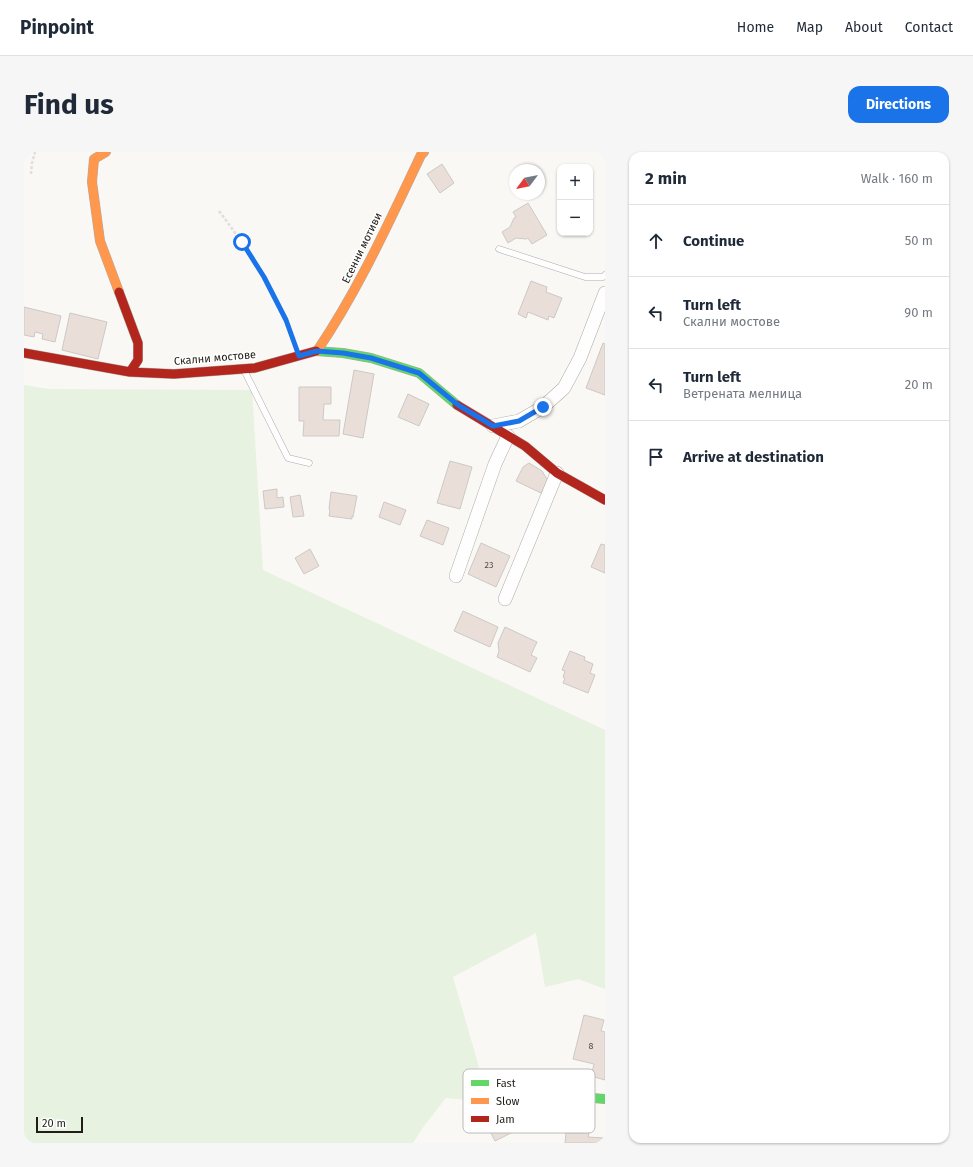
<!DOCTYPE html>
<meta charset="utf-8">
<style>
body{margin:0;font-family:"Fira Sans",sans-serif;background:#f6f6f7;color:#1f2937}
.controls{position:absolute;right:12px;top:12px;display:grid;overflow:hidden;border-radius:8px;box-shadow:0 1px 3px #0004}
.controls button{width:36px;height:36px;display:grid;place-items:center;padding:0;border:0;border-bottom:1px solid #e0e1e3;background:#fff;color:#1f2937;font:20px sans-serif}
.compass{position:absolute;left:485px;top:12px;width:36px;height:36px;border-radius:50%;background:#fff;box-shadow:0 1px 3px #0004;rotate:238deg}
.scale{position:absolute;left:12px;bottom:10px;width:47px;box-sizing:border-box;padding-left:4px;border:2px solid #211d17;border-top:0;font-size:11px;line-height:14px;white-space:nowrap;color:#211d17;-webkit-text-stroke:3px #fff;paint-order:stroke}
.stop{position:absolute;width:12px;height:12px;margin:-9px;border:3px solid #1a73e8;border-radius:50%;background:#fff}
.stop.end{background:#1a73e8;border-color:#fff;box-shadow:0 1px 4px #0008}
.list{margin:0;padding:0;list-style:none}
h2{display:flex;justify-content:space-between;align-items:center;height:52px;margin:0;padding:0 16px;font-size:17px}
h2 small{font-size:13px;font-weight:400;color:#747a83}
.list li{display:grid;grid-template-columns:26px 1fr auto;gap:12px;align-items:center;box-sizing:border-box;height:72px;padding:0 16px;border-top:1px solid #e0e1e3}
.list b{display:block;font-size:15px;white-space:nowrap}
.list p{margin:0;font-size:13px;white-space:nowrap;color:#747a83}
.list em{font-size:13px;font-style:normal;color:#747a83}
.icon{flex:none;width:22px;height:22px;fill:none;stroke:currentColor;stroke-width:2;stroke-linecap:round;stroke-linejoin:round}
.map{position:relative;flex:none;width:581px;height:991px;overflow:hidden;border-radius:12px}
header{display:flex;align-items:center;gap:24px;box-sizing:border-box;height:56px;padding:0 20px;background:#fff;border-bottom:1px solid #e0e1e3}
header strong{font-size:19px}
nav{display:flex;gap:22px;margin-inline-start:auto;font-size:14px}
.intro{display:flex;align-items:center;justify-content:space-between;box-sizing:border-box;height:96px;padding:0 24px}
h1{margin:0;font-size:28px}
.button{padding:10px 18px;border-radius:12px;background:#1a73e8;color:#fff;font-size:14px;font-weight:700}
main{display:flex;gap:24px;padding:0 24px}
aside{flex:1;background:#fff;border-radius:12px;box-shadow:0 1px 3px #0004}
.map>svg:first-child{display:block}
</style>
<header>
<strong>Pinpoint</strong>
<nav><a>Home</a><a>Map</a><a>About</a><a>Contact</a></nav>
</header>
<div class="intro"><h1>Find us</h1><a class="button">Directions</a></div>
<main>
<div class="map">
<svg width="581" height="991" viewBox="0 0 581 991">
<rect width="100%" height="100%" fill="#faf8f5"/>
<path fill="#e7f2e0" d="M0,233L25,237L228,238L239,418L581,578V837L554,827L521,835L512,781L429,825L465,950L422,946L400,974L389,991H0Z"/>
<path fill="#e9dfd8" stroke="#ccc8c5" d="M418,12L430,31L416,41L403,22Z
M504,51L523,83L508,92L504,86L502,87L492,86L484,91L478,80L486,75L490,66L492,65L489,60Z
M507,129L523,135L522,140L538,146L530,166L525,164L524,168L504,160L502,166L494,162Z
M0,155L37,164L31,190L18,187L19,182L11,180L10,185L0,183Z
M46,161L83,170L74,207L38,198Z
M579,191L581,192V243L562,236Z
M330,218L350,222L339,286L319,282Z
M275,235H307V252H300L299,268H316L315,284H279L280,269H275Z
M384,242L405,252L395,274L374,265Z
M426,309L448,315L436,357L413,351Z
M505,311L518,319L524,329L517,341L492,329L499,315Z
M253,337V346L259,345L260,355L241,357L239,339Z
M307,340L333,344L329,365L328,364V367L305,364L306,358L305,357Z
M276,343L280,364L269,365L266,345Z
M360,350L382,358L376,373L355,365Z
M403,368L425,376L419,393L396,384Z
M457,391L486,404L472,435L444,422Z
M577,392L581,393V421L567,415Z
M286,397L295,414L280,422L271,406Z
M439,459L474,475L466,495L430,479Z
M481,475L513,490L507,503L513,506L506,520L473,505L475,499L474,491Z
M546,499L561,505L560,508L569,512L566,521L571,523L564,541L539,531L541,526L539,525L541,519L538,518Z
M560,863L580,868L577,879L581,880V928L567,924L570,912L549,907Z
M495,963L501,974L471,989L465,977Z
M542,981H565L564,985L581,986V991H541Z"/>
<g fill="none" stroke-linecap="round" stroke-linejoin="round">
<defs>
<path id="lane" d="M475,97L561,125H579L581,123
M220,218L264,306L285,311"/>
<path id="street" d="M469,274L495,269L519,255L540,236L556,206L581,141
M432,424L471,312L484,284
M481,447L533,321"/>
<path id="fast" d="M292,199L319,201L347,206L395,221L433,253
M532,943L581,947"/>
<path id="slow" d="M82,0L70,7L68,30L76,89L95,140
M293,199C335,137 365,70 397,3L400,0"/>
<path id="jam" d="M95,140L114,191V208L106,220
M0,201L106,220L150,222L231,216L292,199
M433,253L501,294L533,321L581,348"/>
</defs>
<use href="#lane" stroke="#aeaba7" stroke-width="7"/>
<use href="#street" stroke="#aeaba7" stroke-width="14"/>
<use href="#fast" stroke="#aeaba7" stroke-width="10"/>
<use href="#slow" stroke="#aeaba7" stroke-width="10"/>
<use href="#jam" stroke="#aeaba7" stroke-width="10"/>
<path stroke="#dfdedc" stroke-width="2.5" stroke-dasharray="3 2" stroke-linecap="butt" d="M7,22L8,11L11,0
M195,59C226,100 252,140 270,189"/>
<use href="#lane" stroke="#fefefe" stroke-width="6"/>
<use href="#street" stroke="#fefefe" stroke-width="13"/>
<use href="#fast" stroke="#63d668" stroke-width="9"/>
<use href="#slow" stroke="#ff974d" stroke-width="9"/>
<use href="#jam" stroke="#b3261e" stroke-width="9"/>
</g>
<g fill="none" stroke-linecap="round" stroke-linejoin="round">
<path stroke="#1a73e8" stroke-width="5" d="M218,90L240,125L262,168L275,204L293,199L319,201L347,206L395,221L434,253L469,274L495,269L519,255"/>
</g>
<g text-anchor="middle" dominant-baseline="central" stroke-width="3" stroke-linejoin="round" paint-order="stroke">
<g font-size="9" fill="#544e48">
<text x="465" y="413">23</text>
<text x="567" y="894">8</text>
</g>
<g font-size="11" fill="#211d17" stroke="#fff">
<text transform="translate(338 96) rotate(-64)">Есенни мотиви</text>
<text transform="translate(191 206) rotate(-5)">Скални мостове</text>
</g>
</g>
<rect x="439" y="917" width="132" height="64" rx="6" fill="#fff" stroke="#bcbbb9" stroke-width="1"/>
<rect x="447" y="928" width="18" height="6" fill="#63d668"/>
<rect x="447" y="946" width="18" height="6" fill="#ff974d"/>
<rect x="447" y="964" width="18" height="6" fill="#b3261e"/>
<g font-size="11" fill="#211d17">
<text x="472" y="935">Fast</text>
<text x="472" y="953">Slow</text>
<text x="472" y="971">Jam</text>
</g>
</svg>
<div class="controls">
<button>+</button>
<button>−</button>
</div>
<svg class="compass" viewBox="-18 -18 36 36"><path d="M0-13l5 13h-10z" fill="#e53935"/><path d="M0 13l5-13h-10z" fill="#747a83"/></svg>
<div class="scale">20 m</div>
<div class="stop" style="left:218px;top:90px"></div>
<div class="stop end" style="left:519px;top:255px"></div>
</div>
<aside>
<h2>2 min<small>Walk · 160 m</small></h2>
<ul class="list">
<li><svg class="icon" aria-label="ahead" viewBox="0 0 24 24"><path d="M12 20V5M6 11l6-6 6 6"/></svg><div><b>Continue</b></div><em>50 m</em></li>
<li><svg class="icon" aria-label="left" viewBox="0 0 24 24"><path d="M17 20v-9H6M10 6l-5 5 5 5"/></svg><div><b>Turn left</b><p>Скални мостове</p></div><em>90 m</em></li>
<li><svg class="icon" aria-label="left" viewBox="0 0 24 24"><path d="M17 20v-9H6M10 6l-5 5 5 5"/></svg><div><b>Turn left</b><p>Ветрената мелница</p></div><em>20 m</em></li>
<li><svg class="icon" aria-label="arrive" viewBox="0 0 24 24"><path d="M6 21V4h12l-3 4 3 4H6"/></svg><div><b>Arrive at destination</b></div></li>
</ul>
</aside>
</main>
